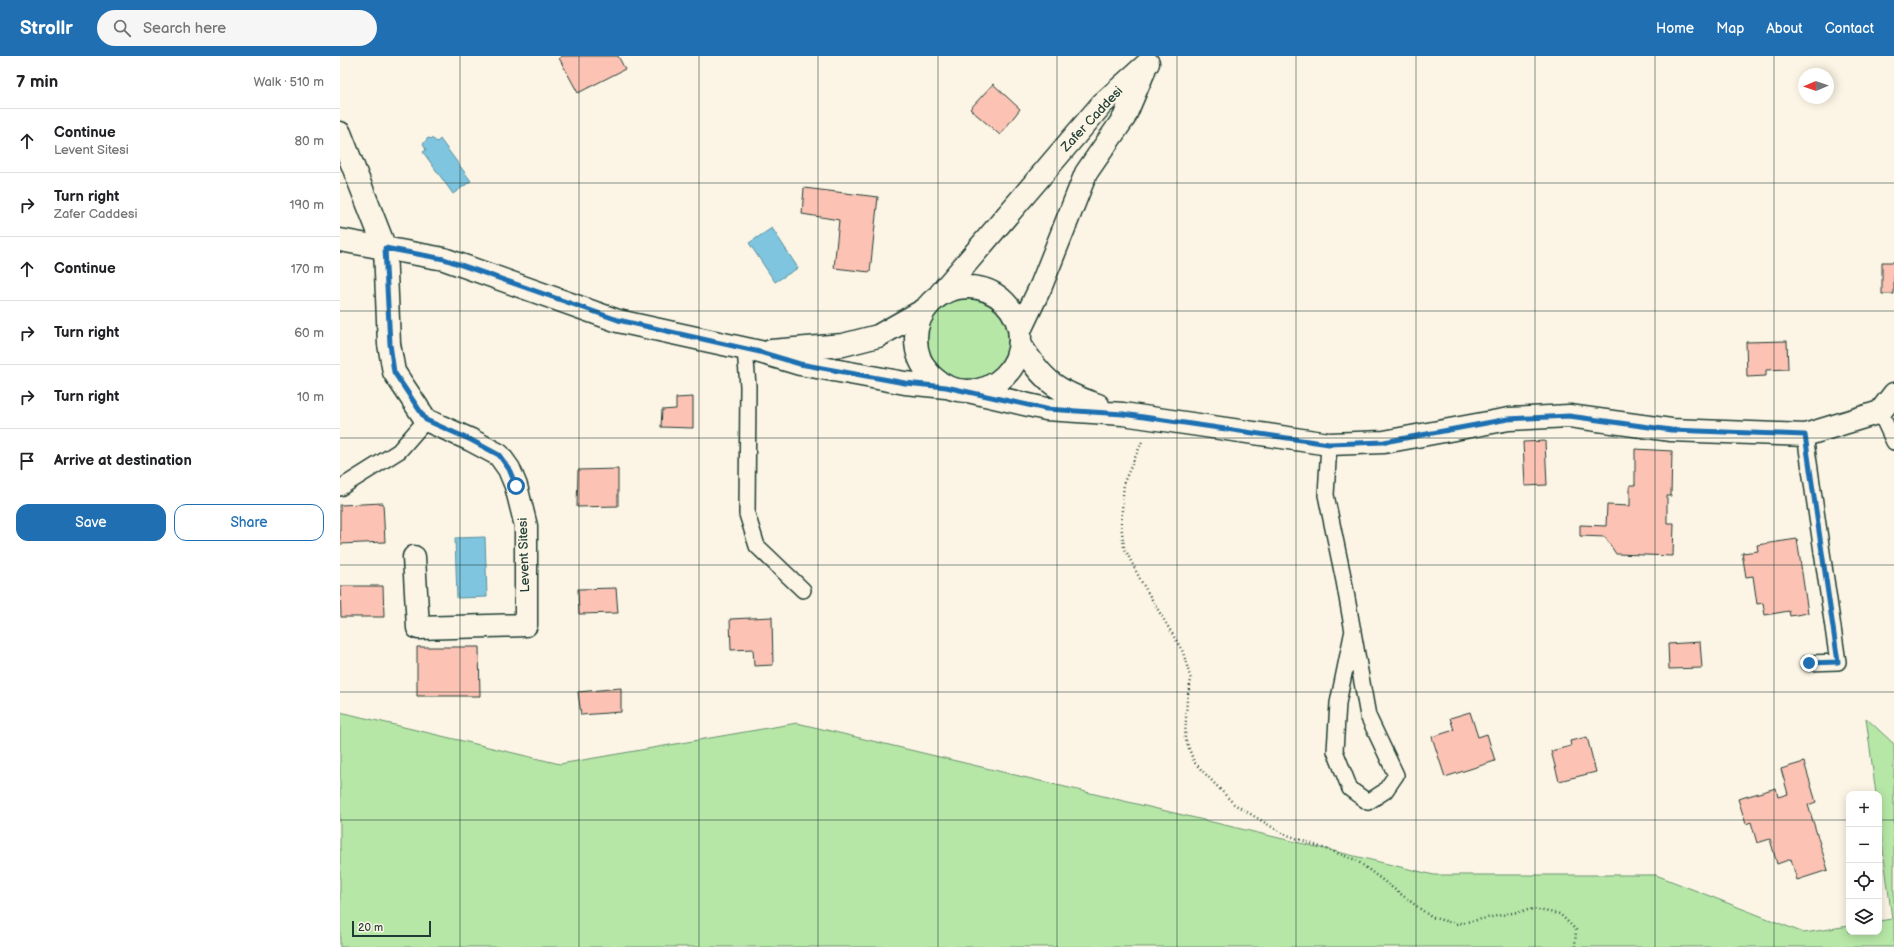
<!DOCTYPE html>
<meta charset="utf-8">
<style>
body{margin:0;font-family:"Balsamiq Sans",sans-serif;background:#f6f6f6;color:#202124}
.controls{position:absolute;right:12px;bottom:12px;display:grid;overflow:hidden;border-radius:8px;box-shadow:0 2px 10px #0003}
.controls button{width:36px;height:36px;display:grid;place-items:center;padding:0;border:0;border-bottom:1px solid #e0e0e0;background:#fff;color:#202124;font:20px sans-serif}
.compass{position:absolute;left:1458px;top:12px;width:36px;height:36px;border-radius:50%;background:#fff;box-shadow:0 2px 10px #0003;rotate:268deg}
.scale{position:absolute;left:12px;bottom:10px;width:79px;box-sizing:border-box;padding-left:4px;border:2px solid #1f3d34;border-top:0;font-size:11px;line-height:14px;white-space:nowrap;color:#1f3d34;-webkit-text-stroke:3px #fcf5e5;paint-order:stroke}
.stop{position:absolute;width:12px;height:12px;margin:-9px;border:3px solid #1f6fb2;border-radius:50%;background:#fff}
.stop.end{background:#1f6fb2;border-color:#fff;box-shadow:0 1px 4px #0008}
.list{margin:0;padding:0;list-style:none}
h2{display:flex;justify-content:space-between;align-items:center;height:52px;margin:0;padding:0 16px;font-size:17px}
h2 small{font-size:13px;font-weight:400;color:#757577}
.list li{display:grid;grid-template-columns:26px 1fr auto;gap:12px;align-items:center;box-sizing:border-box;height:64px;padding:0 16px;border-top:1px solid #e0e0e0}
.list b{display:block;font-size:15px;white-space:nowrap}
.list p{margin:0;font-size:13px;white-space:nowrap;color:#757577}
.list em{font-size:13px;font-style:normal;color:#757577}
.actions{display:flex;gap:8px;padding:12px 16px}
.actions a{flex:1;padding:9px 0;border:1px solid #1f6fb2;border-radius:12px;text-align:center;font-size:14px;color:#1f6fb2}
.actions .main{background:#1f6fb2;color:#fff}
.icon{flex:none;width:22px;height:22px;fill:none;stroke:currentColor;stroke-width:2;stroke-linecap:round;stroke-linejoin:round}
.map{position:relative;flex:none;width:1554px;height:891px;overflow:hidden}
header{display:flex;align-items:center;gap:24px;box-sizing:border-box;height:56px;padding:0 20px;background:#1f6fb2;color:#fff}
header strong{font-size:19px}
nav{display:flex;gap:22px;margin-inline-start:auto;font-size:14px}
.search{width:280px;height:36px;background:#f6f6f6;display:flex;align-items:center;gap:10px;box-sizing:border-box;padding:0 14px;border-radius:22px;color:#757577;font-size:15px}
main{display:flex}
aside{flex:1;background:#fff}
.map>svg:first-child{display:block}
</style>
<header>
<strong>Strollr</strong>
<div class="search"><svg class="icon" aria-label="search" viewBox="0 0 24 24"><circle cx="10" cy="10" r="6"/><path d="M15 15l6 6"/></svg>Search here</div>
<nav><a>Home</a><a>Map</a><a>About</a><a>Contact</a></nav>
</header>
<main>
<aside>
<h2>7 min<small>Walk · 510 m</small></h2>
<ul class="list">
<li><svg class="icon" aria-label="ahead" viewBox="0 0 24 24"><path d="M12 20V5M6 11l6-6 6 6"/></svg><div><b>Continue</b><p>Levent Sitesi</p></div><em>80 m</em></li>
<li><svg class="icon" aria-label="right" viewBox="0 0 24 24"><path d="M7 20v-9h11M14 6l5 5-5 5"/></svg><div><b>Turn right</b><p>Zafer Caddesi</p></div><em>190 m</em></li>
<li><svg class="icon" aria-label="ahead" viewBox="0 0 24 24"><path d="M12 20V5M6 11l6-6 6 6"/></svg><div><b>Continue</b></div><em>170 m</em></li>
<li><svg class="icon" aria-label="right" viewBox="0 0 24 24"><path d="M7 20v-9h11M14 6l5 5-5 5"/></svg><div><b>Turn right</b></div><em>60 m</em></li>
<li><svg class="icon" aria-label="right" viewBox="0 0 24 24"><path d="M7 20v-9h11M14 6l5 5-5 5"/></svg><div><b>Turn right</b></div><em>10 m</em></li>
<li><svg class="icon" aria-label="arrive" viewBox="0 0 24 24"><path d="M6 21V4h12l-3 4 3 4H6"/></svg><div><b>Arrive at destination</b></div></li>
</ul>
<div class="actions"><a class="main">Save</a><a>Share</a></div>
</aside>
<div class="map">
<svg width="1554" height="891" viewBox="0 0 1554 891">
<rect width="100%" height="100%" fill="#fcf5e5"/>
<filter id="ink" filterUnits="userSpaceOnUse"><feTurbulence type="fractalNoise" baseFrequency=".025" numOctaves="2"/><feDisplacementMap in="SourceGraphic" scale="8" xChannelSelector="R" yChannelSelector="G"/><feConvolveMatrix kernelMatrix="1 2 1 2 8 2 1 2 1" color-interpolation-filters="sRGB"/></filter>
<g filter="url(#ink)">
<path fill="#b6e7a7" stroke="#6a926e" d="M586 284a41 41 0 1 1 82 0a41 41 0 1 1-82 0Z
M0,656L220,708L457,667L1094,819H1316L1464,877L1509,870V876H1539V865L1552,863L1539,763V738H1536L1526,662L1554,688V891H0Z"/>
<path fill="#7fc5e0" stroke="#598f9b" d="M88,82L93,83L97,86L100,83L131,125L113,138L83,96L86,94L83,88Z
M432,172L458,212L435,226L409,187Z
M145,481L147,541L117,542L115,482Z"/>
<path fill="#fcc2b4" stroke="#1f3d34" d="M222,0H278L285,13L238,37L219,2Z
M653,28L680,53L660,79L630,53Z
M464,132L538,141L530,216L494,212L499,164L462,158Z
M1542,206H1554V238H1542Z
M1447,285L1448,313L1426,314V320L1407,321L1406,286Z
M353,341V372L321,371L322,354L336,353V342Z
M1205,385L1207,429L1185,430L1183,386Z
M1295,393L1332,395L1331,440H1327V467H1334L1333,500L1276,498L1265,481L1240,480V469L1266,470L1267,449L1290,450V429H1295Z
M278,413V450L237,451L238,414Z
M43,447L45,486L0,488V449Z
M1457,483L1468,557L1450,560L1449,555L1425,559L1423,547L1417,548L1413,520L1406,521L1402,497L1418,495L1417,489Z
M0,530H43L44,561H1Z
M276,532L278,557L239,558L238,533Z
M432,561L433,609L414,610L413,593L391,594L390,563Z
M1360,586L1362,612L1329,613L1328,588Z
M77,591H139L140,640H77Z
M281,632V656L241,659L238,636Z
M1130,656L1138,681L1147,678L1155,705L1105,721L1092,681L1114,674L1110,662Z
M1247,681L1256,716L1219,725L1211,695L1231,690L1230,685Z
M1464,706L1476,746L1468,749L1488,814L1457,824L1451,803L1437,808L1430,783L1417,787L1411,766L1406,768L1398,743L1436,732L1438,741L1448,738L1441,713Z"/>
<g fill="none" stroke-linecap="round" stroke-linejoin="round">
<defs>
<path id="service" d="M405,293L408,330L407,458L417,490L463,534
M1540,356L1554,386
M1465,379L1498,606L1469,607
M989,388L986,439L1004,525L1028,660L1056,719L1045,735L1028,746L1010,733L995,695L998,647L1013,574
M0,432L59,395L86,364"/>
<path id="minor" d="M0,77L45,192L49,288L54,316L86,364L131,384L159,399L169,413L176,430L186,470V569L78,572L74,501
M680,288C703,325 716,335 758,349
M628,335L706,353L783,358L989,388L1044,386L1169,363L1229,360L1331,374L1465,379L1540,356L1554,338"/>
<path id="tertiary" d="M0,184L104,203L278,265L420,296L460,308L565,327L606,331
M576 283a52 52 0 1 1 104 0a52 52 0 1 1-104 0Z
M600,238L762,48L808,7
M680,274L701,230L746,117L784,62L804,15
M431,295L503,289L538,280L584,254"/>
</defs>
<use href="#service" stroke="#1f3d34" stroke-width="18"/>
<use href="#minor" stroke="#1f3d34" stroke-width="25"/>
<use href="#tertiary" stroke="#1f3d34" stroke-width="25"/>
<path stroke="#1f3d34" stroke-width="2.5" stroke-dasharray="1 3" stroke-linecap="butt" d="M802,386L784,426L781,468L784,491L801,525L843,596L851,624L847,643L845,682L854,706L894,748L942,777L1016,804L1091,861L1116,868L1193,853L1220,858L1236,874L1235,891"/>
<use href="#service" stroke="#fcf5e5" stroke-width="15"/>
<use href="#minor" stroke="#fcf5e5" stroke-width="22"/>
<use href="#tertiary" stroke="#fcf5e5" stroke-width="22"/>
</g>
</g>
<g fill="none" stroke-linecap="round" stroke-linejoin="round" filter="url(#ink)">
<path stroke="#1f6fb2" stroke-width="5" d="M176,430L169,413L159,399L131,384L86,364L54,316L50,288L45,192L104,203L278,264L420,296L460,308L565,327L606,331L706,353L783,358L989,388L1044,386L1168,363L1229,360L1331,374L1465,379L1498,606L1469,607"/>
</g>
<path fill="none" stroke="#1f3d34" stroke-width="1" stroke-opacity="0.55" d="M120,0V891M239,0V891M359,0V891M478,0V891M598,0V891M717,0V891M837,0V891M956,0V891M1076,0V891M1195,0V891M1315,0V891M1434,0V891M0,127H1554M0,255H1554M0,382H1554M0,509H1554M0,636H1554M0,764H1509M1539,764H1554"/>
<g text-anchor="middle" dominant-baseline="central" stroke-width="3" stroke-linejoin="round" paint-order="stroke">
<g font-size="13" fill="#1f3d34" stroke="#fcf5e5">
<text transform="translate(752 63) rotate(-47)">Zafer Caddesi</text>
<text transform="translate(184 499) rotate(-92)">Levent Sitesi</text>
</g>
</g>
</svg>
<div class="controls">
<button>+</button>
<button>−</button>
<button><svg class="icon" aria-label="locate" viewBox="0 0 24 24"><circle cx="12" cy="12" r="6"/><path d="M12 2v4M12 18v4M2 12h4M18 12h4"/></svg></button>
<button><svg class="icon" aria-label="layers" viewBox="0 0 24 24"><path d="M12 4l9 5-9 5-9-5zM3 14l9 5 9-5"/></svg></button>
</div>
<svg class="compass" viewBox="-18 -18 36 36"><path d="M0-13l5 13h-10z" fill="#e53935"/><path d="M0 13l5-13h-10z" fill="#757577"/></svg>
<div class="scale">20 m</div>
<div class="stop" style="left:176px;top:430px"></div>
<div class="stop end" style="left:1469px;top:607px"></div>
</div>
</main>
